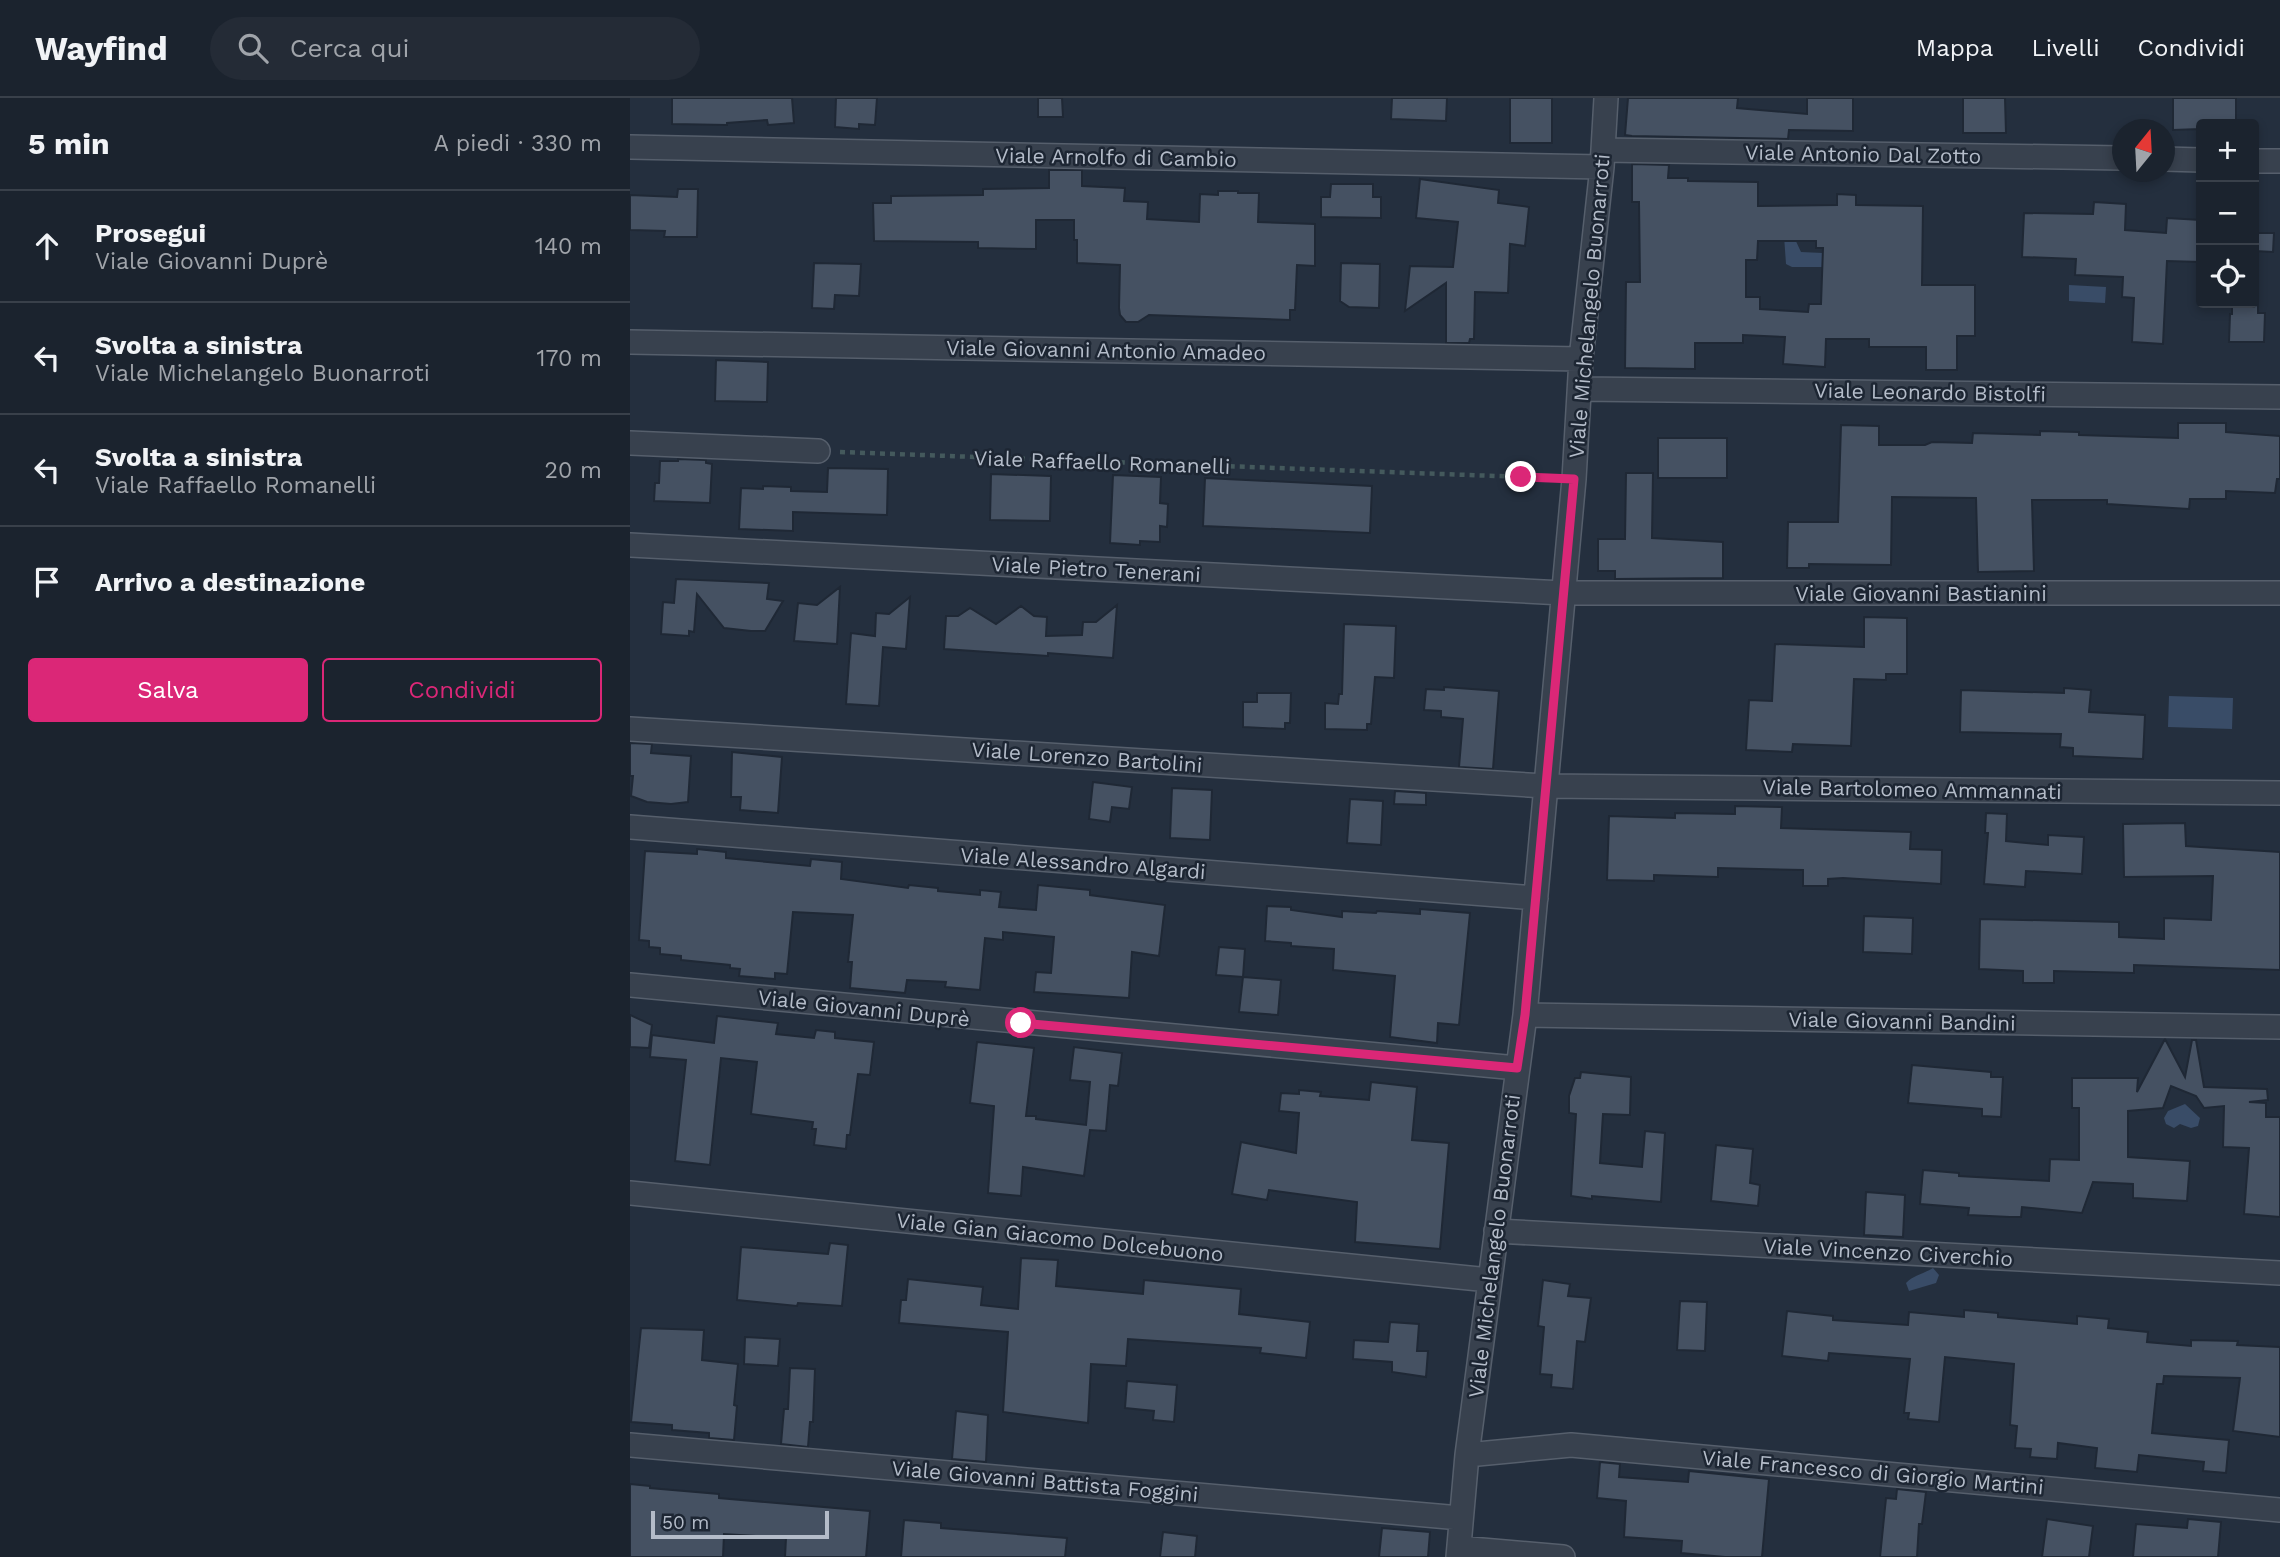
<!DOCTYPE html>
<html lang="it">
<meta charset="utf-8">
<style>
body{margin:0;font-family:"Work Sans",sans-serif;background:#242b36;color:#f1f3f6}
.controls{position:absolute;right:21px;top:21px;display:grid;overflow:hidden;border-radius:7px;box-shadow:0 4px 10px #0003}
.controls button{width:63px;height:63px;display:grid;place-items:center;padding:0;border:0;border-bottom:2px solid #39404a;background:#1b232e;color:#f1f3f6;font:35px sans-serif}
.compass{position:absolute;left:1482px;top:21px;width:63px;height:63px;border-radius:50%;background:#1b232e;box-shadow:0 4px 10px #0003;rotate:18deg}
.scale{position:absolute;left:21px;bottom:18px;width:178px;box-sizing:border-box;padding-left:7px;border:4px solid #b4bcc9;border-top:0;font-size:19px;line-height:24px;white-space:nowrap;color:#b4bcc9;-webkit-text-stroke:5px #1d2633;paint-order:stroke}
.stop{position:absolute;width:21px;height:21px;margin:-16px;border:5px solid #db2777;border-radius:50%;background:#fff}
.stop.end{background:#db2777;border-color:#fff;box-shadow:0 2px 7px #0008}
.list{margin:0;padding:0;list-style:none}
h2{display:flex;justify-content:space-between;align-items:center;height:91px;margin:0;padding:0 28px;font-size:30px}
h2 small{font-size:23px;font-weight:400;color:#a0a4aa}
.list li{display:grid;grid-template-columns:46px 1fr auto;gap:21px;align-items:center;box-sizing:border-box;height:112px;padding:0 28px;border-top:2px solid #39404a}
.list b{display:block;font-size:26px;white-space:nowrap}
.list p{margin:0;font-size:23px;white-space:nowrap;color:#a0a4aa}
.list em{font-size:23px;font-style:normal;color:#a0a4aa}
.actions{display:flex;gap:14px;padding:21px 28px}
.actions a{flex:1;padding:16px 0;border:2px solid #db2777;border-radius:7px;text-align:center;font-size:24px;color:#db2777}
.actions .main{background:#db2777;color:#fff}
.icon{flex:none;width:38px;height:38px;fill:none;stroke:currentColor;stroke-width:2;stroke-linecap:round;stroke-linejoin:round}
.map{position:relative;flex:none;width:1650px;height:1459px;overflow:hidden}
header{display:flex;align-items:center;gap:42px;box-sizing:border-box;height:98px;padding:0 35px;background:#1b232e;border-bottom:2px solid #39404a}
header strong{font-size:33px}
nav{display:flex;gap:38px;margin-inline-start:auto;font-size:24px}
.search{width:490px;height:63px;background:#242b36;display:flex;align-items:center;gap:18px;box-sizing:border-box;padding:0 24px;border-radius:38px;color:#a0a4aa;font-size:26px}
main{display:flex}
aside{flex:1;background:#1b232e}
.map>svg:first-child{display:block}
</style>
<header>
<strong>Wayfind</strong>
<div class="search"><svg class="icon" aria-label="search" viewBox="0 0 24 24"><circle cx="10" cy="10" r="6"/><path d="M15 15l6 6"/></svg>Cerca qui</div>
<nav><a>Mappa</a><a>Livelli</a><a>Condividi</a></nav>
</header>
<main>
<aside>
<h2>5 min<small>A piedi · 330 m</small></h2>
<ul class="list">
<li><svg class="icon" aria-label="ahead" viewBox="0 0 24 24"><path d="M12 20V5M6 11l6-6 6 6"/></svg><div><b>Prosegui</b><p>Viale Giovanni Duprè</p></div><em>140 m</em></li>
<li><svg class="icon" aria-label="left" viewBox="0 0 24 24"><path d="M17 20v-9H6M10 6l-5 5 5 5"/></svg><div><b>Svolta a sinistra</b><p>Viale Michelangelo Buonarroti</p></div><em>170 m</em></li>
<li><svg class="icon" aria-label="left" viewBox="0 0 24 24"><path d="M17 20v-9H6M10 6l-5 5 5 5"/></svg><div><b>Svolta a sinistra</b><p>Viale Raffaello Romanelli</p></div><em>20 m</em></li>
<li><svg class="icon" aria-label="arrive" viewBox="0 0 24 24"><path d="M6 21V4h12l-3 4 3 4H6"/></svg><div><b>Arrivo a destinazione</b></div></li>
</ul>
<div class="actions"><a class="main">Salva</a><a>Condividi</a></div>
</aside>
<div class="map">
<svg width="1650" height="1459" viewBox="0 0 1650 1459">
<rect width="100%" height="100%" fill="#242f3e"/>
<path fill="#394c67" d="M1154,138L1164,139L1171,154L1193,155L1195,169H1162L1156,166Z
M1439,187L1476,189L1475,205L1439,203Z
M1539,598L1603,600L1602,631L1538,629Z
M1555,1006L1570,1020L1568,1028L1561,1030L1550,1026L1544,1030L1536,1026L1534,1020L1538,1013Z
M1303,1170L1309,1177L1306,1185L1279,1193L1276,1185C1284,1177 1293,1176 1303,1170Z"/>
<path fill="#455162" stroke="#1f2835" stroke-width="2" fill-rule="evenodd" d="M42,0H162L164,25L138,27L137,22L97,25V27L42,26Z
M206,0H247L245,27L229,26V31L205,29Z
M408,0H432L433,19H408Z
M762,0H817L816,23L761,21Z
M880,0H922V45H880Z
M998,0H1108L1107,10L1177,16V0H1223V33L1159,32L1158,41L1002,38L995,37Z
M1333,0H1375L1376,35H1333Z
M1543,0H1606V26H1571V31L1543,32Z
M1002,66L1039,67L1038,80H1058V83L1128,84V108L1207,107V96L1226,97V107L1293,108L1292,187H1345V238H1327V272H1296V249H1239V241H1196L1195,269L1153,266L1155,239L1113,237V245H1065V271L995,270L996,184H1010L1009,104H1002ZM1128,143H1186V150H1193L1191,206H1179L1178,214L1130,211V199H1116V162H1127Z
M419,72H452V88L495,90L494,103L518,104L517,121L569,124L570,96L588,97V93H608V95H629L628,124L685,126V168L667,167L665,212H660V222L519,217L508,224H496L490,217L489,210L490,167L447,165V142H444V122H406V151L348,150V144L244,143L243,105H261V98L353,97V91L419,90Z
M790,81L869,92L868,105L899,109L895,148L880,146L878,195L845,194L844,241H840L839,245H816V185L775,213L780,168L823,169L828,124L786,120Z
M701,86H743V99H751V120L691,119V99H700Z
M48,91H68L67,139H34L35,133L0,132V97L47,99Z
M1464,104L1496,106L1495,132L1536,135L1537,120L1571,122V164L1537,163L1533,246L1502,244L1504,200L1492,199L1493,179L1445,177L1446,161L1392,159L1394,115L1463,116Z
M1624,135H1644L1643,154L1624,153Z
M184,165L231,166L229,198L205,197L204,211L182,210Z
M711,165L750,166L749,210L719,209L710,203Z
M1602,205H1628V215H1635L1634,244H1599L1600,216H1602Z
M86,262L138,264L137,304L85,303Z
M1548,325H1596V334L1650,338V381H1647L1645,395L1596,393V401H1560L1559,411L1477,406V402H1402L1404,473L1348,474L1346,400L1262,399L1261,467L1179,466V470H1157L1158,424H1208L1211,327L1249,328V347H1295L1302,344L1342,345L1343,335L1410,337V333L1449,334V337L1548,340Z
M1028,340H1097V380H1028Z
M48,361L76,362V365L82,366L80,405L24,403L25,385H29L30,363H48Z
M198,370L258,371L257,417L163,414V433L109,431L111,390L133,391V388L161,389V393L197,394Z
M996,375H1023L1022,440L1093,444V480L985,481V473H968V441H995Z
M361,376L421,378L420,423L360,422Z
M483,377L531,379L530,405L538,406L537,429L530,428V444L510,443V447L480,445Z
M575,380L742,388L740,435L573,428Z
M46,481L139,485L137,501L153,503L135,533H121L94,530L67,496L64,534L59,533V538L31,536L33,504L44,505Z
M210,489L207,546L164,543L168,505L187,507Z
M280,499L276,551L253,549L249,608L216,606L221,535L245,538L246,515L259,516Z
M487,507L483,560L418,555V558L314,551L316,518H328L340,510L366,526L391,508L404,518L417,519L416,538L452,537L453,524H466Z
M1234,519L1277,520V576H1256V582L1224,581L1221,648L1163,646L1162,654L1116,652L1119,602L1142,603L1145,546L1234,549Z
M714,526L766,528L764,580L745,579L741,626H737V632L695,631V605L708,606L709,596H712Z
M814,589L869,593L863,671L829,669L833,621L811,619V613L794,612L796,591L814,592Z
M1434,590L1461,592L1459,614L1515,617L1513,661L1443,658V650L1430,649L1431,636L1330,634L1331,592L1434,595Z
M627,595H661L660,625H655V631L613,629V604H627Z
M0,645L22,646L21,655L61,658L58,704L41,706L17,704L1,698L3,678H0Z
M102,654L152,659L148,715L110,712L111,699H101Z
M463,684L502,689L499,711L482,709L480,724L459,721Z
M542,690L582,692L580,742L540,740Z
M765,693L796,695V707L764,706Z
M720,701L753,703L751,747L717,745Z
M1105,708L1152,709L1151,730L1281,734L1280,751L1312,752L1311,786L1213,780L1198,781V788H1173V772L1088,770V779L1024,777V783L977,782L979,718L1045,720V715L1105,716Z
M1356,715L1377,716L1376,743L1418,747V737L1454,739L1452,776L1396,773L1395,789L1354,786L1358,735H1355Z
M1555,725L1556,748L1650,754V872L1504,867V875L1424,873V885H1393V873L1349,871L1350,821L1489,824V839L1534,841V820L1581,822L1583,778L1494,779L1493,726Z
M67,751L96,754V760L180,768L181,761L212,764L211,781L278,790L279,787L308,790V793L350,797V792L371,794L369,809L406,812L408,787L460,792V797L535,807L529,858L502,854L499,900L404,894L406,874L421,875L424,839L373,834V842L355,840L350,892L315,889L316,884L277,882L275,895L220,890L222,864H218L223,817L163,814L157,876L145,875V881L109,878L110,871L100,870V867L51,862V858L30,856V850L19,849V843L9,842L15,753L67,756Z
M637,808L661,809V812L712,819V813L746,815L747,813L790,816V811L840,815L829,927L808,925L807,945L760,939L765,878L703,872L704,851L661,848V845L635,843Z
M1234,818L1283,820L1282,856L1233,854Z
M589,849L615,851L613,879L586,877Z
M613,879L651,882L648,917L609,914Z
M0,917L22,927L19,950L0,949Z
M87,918L148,925L146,936L184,940L186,932L205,934V940L244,944L240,977L228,976L220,1037H217L216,1051L184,1047L186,1031H182L183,1024L121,1016L127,964L91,960L80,1067L45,1063L56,962L20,959L22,937L84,945Z
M1535,941L1555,979L1562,942H1566L1574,989L1637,991L1638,1002L1619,1004L1636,1005V1019H1650V1119L1614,1116L1619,1050L1593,1049L1594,1008L1574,1010L1566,998L1541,988L1533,1010L1498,1013V1059L1560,1063L1557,1103L1503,1100V1086L1463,1084L1452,1115L1392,1109L1391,1119H1380L1338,1117L1339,1110L1290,1106L1293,1072L1329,1075V1078L1419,1083L1420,1061L1449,1062V1010H1442V980H1508L1507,994Z
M347,944L404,950L396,1018H406V1021L456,1027L460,984L440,982L444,949L492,955L488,988L480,987L476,1033L460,1032L454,1078L393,1069L391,1098L358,1095L364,1008L340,1005Z
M1282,967L1361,974V979H1373L1371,1019L1352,1018V1011L1278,1005Z
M951,974L1001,979L1000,1017L973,1016L970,1065L1012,1069L1015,1033L1035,1035L1031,1104L962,1098V1101L941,1098L946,1016L939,1015V998L945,980H950Z
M741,984L787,989L782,1042L819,1045L810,1151L725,1144L727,1104L639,1092L637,1102L602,1096L611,1044L666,1055L669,1015L649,1013L651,995L669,996V992L691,994L690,998L739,1002Z
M1086,1047L1123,1051L1120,1085L1130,1087L1128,1108L1081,1103Z
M1236,1094L1275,1097L1273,1139L1234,1137Z
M200,1145L218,1147L212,1208L168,1205L167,1208L107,1202L111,1149L198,1156Z
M391,1160L428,1162L426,1188L513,1196L514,1182L611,1191L609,1216L680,1224L676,1260L630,1255L631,1250L498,1241L496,1268L461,1266L458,1325L373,1314L378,1234L269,1225L271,1202H276L278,1181L353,1189L351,1207L388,1211Z
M913,1182L940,1186L938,1198L961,1200L955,1244L947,1243L943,1291L921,1289L922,1277L910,1276L914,1229L908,1228Z
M1050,1203L1077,1204L1075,1253L1047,1252Z
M1334,1212L1368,1215V1219L1447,1226V1218L1479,1221L1478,1230L1518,1234L1517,1244L1561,1248V1242L1608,1243L1607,1247L1650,1249V1339L1603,1333L1610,1280L1534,1278L1533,1286H1527L1522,1335L1599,1342L1596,1375L1573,1373L1574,1364L1509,1357L1507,1374L1465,1370L1467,1350L1428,1345L1427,1361L1400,1359L1401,1351L1385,1350L1387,1328L1380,1327L1384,1266L1315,1259L1309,1324L1278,1321L1279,1315H1274L1280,1261L1199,1255L1198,1263L1152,1258L1157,1213L1203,1218V1222L1278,1227L1279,1214L1334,1219Z
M760,1224L789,1226L787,1253H798L796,1279L762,1274V1264L723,1261L724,1242L758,1244Z
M11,1230L74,1232L72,1262L108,1266L104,1307L107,1308L104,1342L79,1340V1335L42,1332V1327L1,1324Z
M115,1239L150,1241L148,1268L114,1266Z
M160,1270L185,1271L183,1324H180L178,1349L151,1346L154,1311H158Z
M497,1283L547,1287L544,1324L523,1322L524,1313L495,1310Z
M326,1313L358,1317L356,1364L322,1361Z
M970,1364L990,1366L989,1379L1058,1384L1059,1373L1139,1381L1132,1459H1095L1051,1455L1052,1443L994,1439L996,1403L967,1400Z
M0,1386L20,1388V1390L89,1396V1400L240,1413L236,1459H155L156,1440L94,1436L93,1459H0Z
M1267,1391L1296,1394L1292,1426H1289L1287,1459H1250L1256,1400L1266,1401Z
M1417,1421L1463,1428L1459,1459H1412Z
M1558,1421L1591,1424L1588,1459H1503L1506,1426L1557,1430Z
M274,1422L311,1425V1430L437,1440L435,1459H271Z
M752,1430L800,1434L798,1459H749Z
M533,1434L567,1438L565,1459H530Z"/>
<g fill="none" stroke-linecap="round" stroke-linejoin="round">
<defs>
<path id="minor" d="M0,49L972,69
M973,52L1492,60
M1534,61L1571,62
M1624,63H1650
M0,244L951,261
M950,291L1650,299
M0,345L188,353
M0,447L933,495H1650
M0,631L915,688L1650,695
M0,729L906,800
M0,887L887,970
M895,917L1650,929
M0,1095L859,1182
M866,1133L1650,1175
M0,1347L830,1420
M837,1357L941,1347L1650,1412
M829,1450L933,1459
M828,1459L837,1357L895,917L944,381L951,261L972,69L976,0"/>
</defs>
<use href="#minor" stroke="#565f6c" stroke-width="26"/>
<path stroke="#44595c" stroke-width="4.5" stroke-dasharray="5 5" stroke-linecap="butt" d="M210,354L921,380"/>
<use href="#minor" stroke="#38414e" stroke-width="23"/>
</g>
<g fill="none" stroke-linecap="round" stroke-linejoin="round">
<path stroke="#db2777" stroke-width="9" d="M391,925L887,970L895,917L944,381L891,379"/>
</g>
<g text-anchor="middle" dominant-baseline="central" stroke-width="5" stroke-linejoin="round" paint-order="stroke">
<g font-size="21" fill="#b4bcc9" stroke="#1d2633">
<text transform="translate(1233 56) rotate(1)">Viale Antonio Dal Zotto</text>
<text transform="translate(486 59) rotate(1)">Viale Arnolfo di Cambio</text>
<text transform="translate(959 208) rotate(-85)">Viale Michelangelo Buonarroti</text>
<text transform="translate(476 252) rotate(1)">Viale Giovanni Antonio Amadeo</text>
<text transform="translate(1300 294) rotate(1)">Viale Leonardo Bistolfi</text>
<text transform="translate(472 364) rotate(2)">Viale Raffaello Romanelli</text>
<text transform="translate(466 471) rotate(3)">Viale Pietro Tenerani</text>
<text x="1291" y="495">Viale Giovanni Bastianini</text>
<text transform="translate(457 659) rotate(4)">Viale Lorenzo Bartolini</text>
<text transform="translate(1282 691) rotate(1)">Viale Bartolomeo Ammannati</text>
<text transform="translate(453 765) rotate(4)">Viale Alessandro Algardi</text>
<text transform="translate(234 910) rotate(6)">Viale Giovanni Duprè</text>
<text transform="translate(1272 923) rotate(1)">Viale Giovanni Bandini</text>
<text transform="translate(430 1139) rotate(6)">Viale Gian Giacomo Dolcebuono</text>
<text transform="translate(864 1148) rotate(-83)">Viale Michelangelo Buonarroti</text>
<text transform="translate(1258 1154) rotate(3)">Viale Vincenzo Civerchio</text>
<text transform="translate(1243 1374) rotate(5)">Viale Francesco di Giorgio Martini</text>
<text transform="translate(415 1383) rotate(5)">Viale Giovanni Battista Foggini</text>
</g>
</g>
</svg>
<div class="controls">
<button>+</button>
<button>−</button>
<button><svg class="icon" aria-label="locate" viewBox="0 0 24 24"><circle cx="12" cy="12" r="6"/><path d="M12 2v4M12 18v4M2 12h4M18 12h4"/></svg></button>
</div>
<svg class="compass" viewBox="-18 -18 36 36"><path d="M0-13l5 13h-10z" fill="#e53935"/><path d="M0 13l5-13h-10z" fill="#a0a4aa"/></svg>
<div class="scale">50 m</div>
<div class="stop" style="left:391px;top:925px"></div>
<div class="stop end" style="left:891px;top:379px"></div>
</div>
</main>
